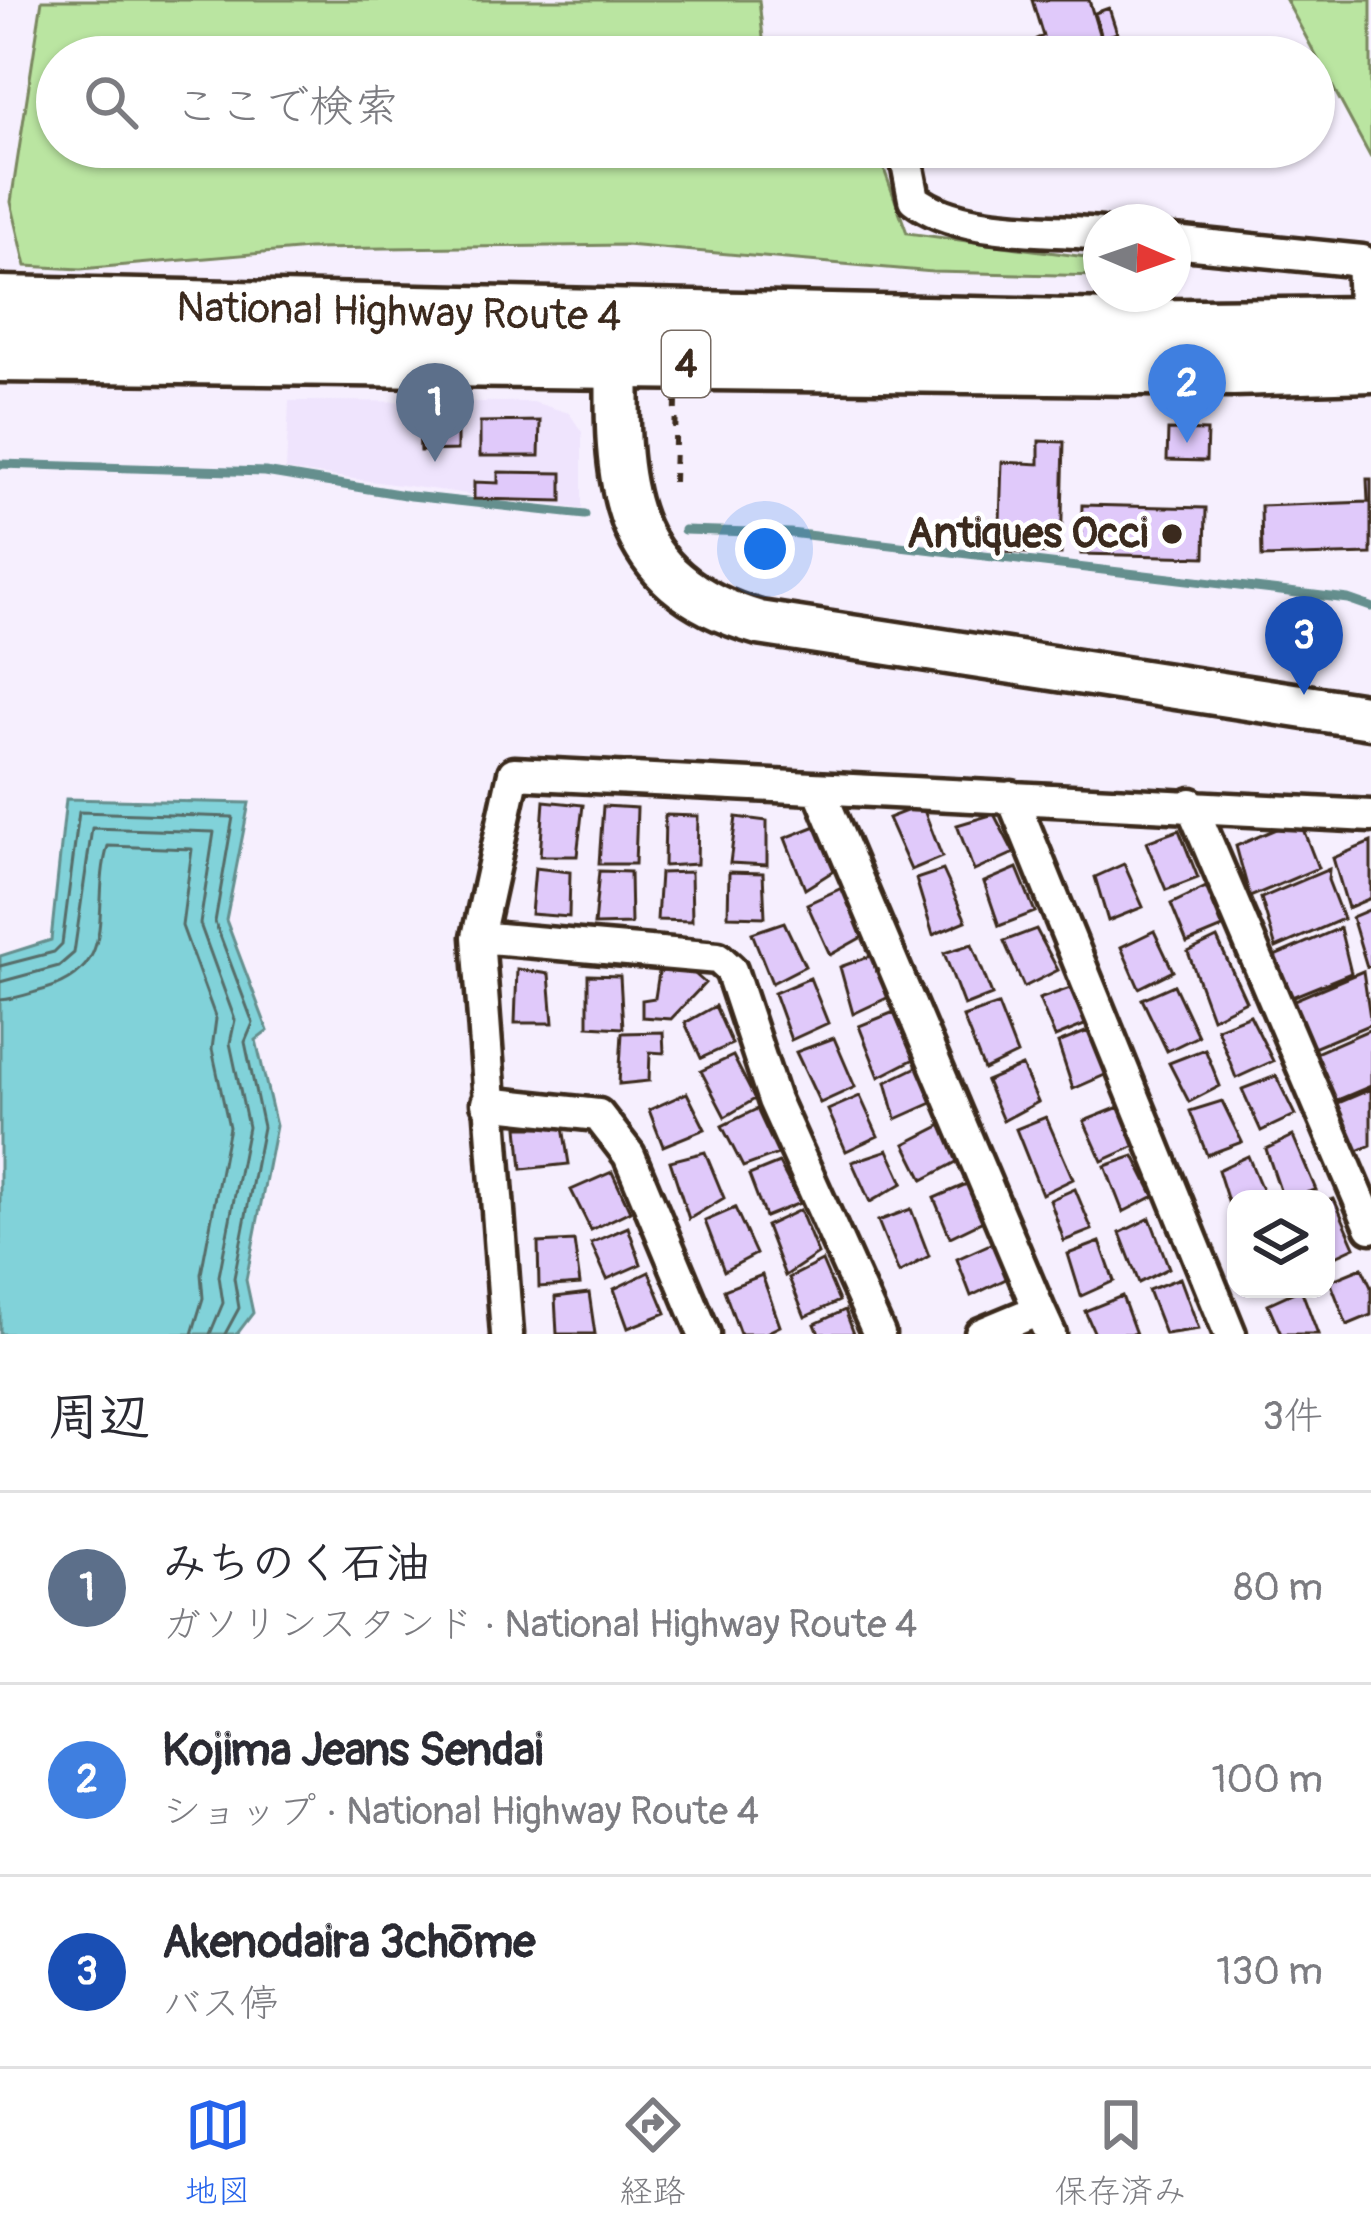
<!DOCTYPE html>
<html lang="ja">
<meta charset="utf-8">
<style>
body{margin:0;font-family:Pangolin,"Klee One",sans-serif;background:#f2f2f3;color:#2b2b33}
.controls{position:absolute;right:36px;bottom:36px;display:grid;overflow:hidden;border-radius:24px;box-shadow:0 3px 9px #0004}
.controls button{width:108px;height:108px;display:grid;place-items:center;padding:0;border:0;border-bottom:3px solid #e1e1e2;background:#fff;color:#2b2b33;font:60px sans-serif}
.compass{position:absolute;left:1083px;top:204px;width:108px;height:108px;border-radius:50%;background:#fff;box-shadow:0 3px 9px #0004;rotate:92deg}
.you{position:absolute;left:765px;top:549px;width:42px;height:42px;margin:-30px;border:9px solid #fff;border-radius:50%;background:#1a73e8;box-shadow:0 0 0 18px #1a73e833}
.badge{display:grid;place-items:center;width:78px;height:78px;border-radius:50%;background:#2563eb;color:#fff;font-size:39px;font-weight:700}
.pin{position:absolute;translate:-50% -99px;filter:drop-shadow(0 3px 6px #0008)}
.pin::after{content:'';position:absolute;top:63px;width:42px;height:36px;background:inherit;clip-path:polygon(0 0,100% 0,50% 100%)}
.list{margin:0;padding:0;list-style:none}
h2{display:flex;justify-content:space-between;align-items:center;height:156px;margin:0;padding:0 48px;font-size:51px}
h2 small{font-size:39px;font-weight:400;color:#7c7c81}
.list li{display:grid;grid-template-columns:78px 1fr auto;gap:36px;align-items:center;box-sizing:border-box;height:192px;padding:0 48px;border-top:3px solid #e1e1e2}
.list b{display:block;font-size:45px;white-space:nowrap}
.list p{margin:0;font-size:39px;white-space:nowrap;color:#7c7c81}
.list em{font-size:39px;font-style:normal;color:#7c7c81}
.icon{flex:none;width:66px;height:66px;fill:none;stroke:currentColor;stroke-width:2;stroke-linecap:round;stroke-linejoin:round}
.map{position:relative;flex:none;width:1371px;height:1334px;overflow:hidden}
.search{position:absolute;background:#fff;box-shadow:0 3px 9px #0004;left:36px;right:36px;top:36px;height:132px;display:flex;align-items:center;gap:30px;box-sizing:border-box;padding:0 42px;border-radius:66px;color:#7c7c81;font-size:45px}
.sheet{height:732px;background:#fff}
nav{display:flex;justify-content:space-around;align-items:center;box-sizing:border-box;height:168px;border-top:3px solid #e1e1e2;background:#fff;font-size:33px;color:#7c7c81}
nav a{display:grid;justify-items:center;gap:6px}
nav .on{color:#2563eb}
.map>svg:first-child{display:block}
</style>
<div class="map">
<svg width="1371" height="1334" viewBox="0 0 1371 1334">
<rect width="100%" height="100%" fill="#f6effe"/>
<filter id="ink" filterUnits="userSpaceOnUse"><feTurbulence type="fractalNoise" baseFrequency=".00833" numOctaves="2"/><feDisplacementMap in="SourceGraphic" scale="24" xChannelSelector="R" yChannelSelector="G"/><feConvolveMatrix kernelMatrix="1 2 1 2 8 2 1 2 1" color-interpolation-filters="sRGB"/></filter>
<g filter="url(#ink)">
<path fill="#efe4fd" d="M289,401L533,402L569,413L582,432V509L286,470Z"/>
<path fill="#bae5a1" stroke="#7a8860" stroke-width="3" d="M42,0H759L765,57H57V147H876L907,233L1101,259V276L933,272L626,245L308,249L81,269L26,266L11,202Z
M1286,0H1371V158Z"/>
<path fill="#81d2d9" stroke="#658f8e" stroke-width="3" d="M66,799L249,803L226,920L268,1031L256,1040L276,1126L246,1280L253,1313L237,1334H0V956L51,940Z"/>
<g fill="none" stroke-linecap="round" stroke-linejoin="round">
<path stroke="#576d69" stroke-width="3" d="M0,966L54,952L62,944L79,812L233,817L215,922L253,1023L245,1042L263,1127L234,1278L239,1308L225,1334
M0,982L59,966L74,953L92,828L214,832L200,924L235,1020L230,1043L248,1127L219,1276L223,1303L210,1334
M0,1000C16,999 31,993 46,989C122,966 90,905 108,846L192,849L182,926L216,1019L212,1049L229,1127L201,1274L203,1298L192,1334"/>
<path stroke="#658f8e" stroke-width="9" d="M0,464L265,472L411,496L585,515
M684,530L790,533L1348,599L1371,607"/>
</g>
<path fill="#e0c9fa" stroke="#3b2a1e" stroke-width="3" d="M1032,0H1089L1106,57H1041L1036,39L1043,36Z
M1109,8L1117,33L1102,38L1095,13Z
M540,421L539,456H480V422Z
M419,424H457V450L420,451Z
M1168,430L1207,431L1206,461L1167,460Z
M1039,441L1064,442L1061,554L999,552L1002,462L1039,464Z
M498,472L562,473V501L474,499V482L498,483Z
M1367,479H1371V554L1262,557L1261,506L1368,502Z
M1082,505L1206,508L1205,557L1081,554Z
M544,801L583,805L577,856H540Z
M922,805L942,857L911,870L888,818Z
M603,806L637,808L635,864H599Z
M994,814L1014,853L974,871L957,825Z
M665,815L698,816L697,864L664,866Z
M736,817L767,821V865L730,863Z
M1304,817L1303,829L1318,868L1250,897L1236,846Z
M816,826L835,870L805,889L785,838Z
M1179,830L1198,878L1166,890L1146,842Z
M1371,842V898L1348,908L1333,858Z
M1124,864L1143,907L1108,921L1095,877Z
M535,868L570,872L569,917L531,914Z
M1017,868L1035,912L999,926L984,882Z
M1329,869L1328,880L1343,919L1276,948L1261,898Z
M943,870L966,921L933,935L916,879Z
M599,871L630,872L631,924L594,925Z
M691,872L692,921L657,920L660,873Z
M729,872L763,873L765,917L728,916Z
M844,887L862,937L830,955L807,904Z
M1206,887L1223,928L1187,943L1171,904Z
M1371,909V966L1367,967L1352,917Z
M784,922L805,966L772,983L752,933Z
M1340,928L1351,973L1287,999L1272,957Z
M1036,929L1058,970L1024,987L1004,941Z
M1154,931L1173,971L1139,988L1121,947Z
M1217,938L1246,1001L1212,1018L1188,952Z
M972,944L992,995L964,1006L944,953Z
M873,955L891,996L853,1014L840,967Z
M687,967L705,983L671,1019L642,1017V1000L655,998L659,972Z
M517,969L549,974L553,1023H515Z
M1363,971L1371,1024L1309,1050L1294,1000Z
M588,975L620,976L623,1028L588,1026Z
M810,978L828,1023L791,1040L774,993Z
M1174,985L1198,1036L1167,1051L1142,999Z
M1070,988L1087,1024L1055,1037L1039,999Z
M998,1005L1017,1054L984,1070L963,1017Z
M715,1006L732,1044L701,1058L685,1023Z
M894,1012L914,1059L879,1077L859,1026Z
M1250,1015L1273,1061L1236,1078L1217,1028Z
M1371,1029V1086L1326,1105L1311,1055Z
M1088,1031L1107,1074L1073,1089L1058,1043Z
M663,1032L664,1053L650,1052L649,1081L619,1084L622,1033Z
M834,1038L855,1087L820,1103L796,1052Z
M1205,1049L1220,1086L1189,1102L1169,1063Z
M733,1056L755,1099L725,1117L701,1071Z
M921,1065L934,1102L896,1119L886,1082Z
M1022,1066L1038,1102L1003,1121L986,1081Z
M1276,1076L1295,1115L1261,1131L1242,1089Z
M1371,1089V1145L1353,1153L1338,1103Z
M687,1093L705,1129L663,1146L649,1110Z
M860,1096L878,1136L846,1151L828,1110Z
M1222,1101L1242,1142L1207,1155L1190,1111Z
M1119,1107L1135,1146L1102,1161L1084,1121Z
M757,1109L778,1154L743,1167L722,1126Z
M1046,1117L1073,1179L1042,1194L1016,1129Z
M942,1125L960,1160L923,1180L905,1144Z
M518,1127H563L569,1164L522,1169Z
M1293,1136L1316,1190L1283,1199L1266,1149Z
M888,1150L903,1183L870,1202L852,1162Z
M705,1152L724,1198L689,1219L670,1161Z
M1134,1156L1154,1196L1123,1212L1105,1166Z
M1248,1156L1266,1199H1236L1233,1217L1218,1170Z
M779,1163L800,1203L765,1217L749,1175Z
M612,1172L630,1211L591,1230L571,1190Z
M969,1183L987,1219L950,1237L934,1198Z
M1075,1189L1092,1230L1064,1241L1050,1200Z
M1334,1199L1355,1247L1327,1260L1326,1201Z
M735,1208L756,1254L724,1271L705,1221Z
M911,1209L929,1256L899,1273L878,1221Z
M800,1210L818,1254L785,1276L766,1226Z
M1150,1218L1169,1268L1139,1283L1120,1233Z
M628,1227L641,1264L607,1279L591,1243Z
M574,1241L580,1284L539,1287L538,1243Z
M997,1241L1012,1276L971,1296L957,1259Z
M1100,1242L1114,1281L1081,1296L1068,1254Z
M822,1261L839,1301L805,1317L789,1278Z
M1362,1268L1371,1287V1315L1347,1325L1330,1281Z
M649,1272L666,1313L628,1328L614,1289Z
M762,1275L780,1326L764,1334H740L724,1290Z
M1180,1278L1199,1329L1165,1334L1148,1290Z
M1301,1289L1318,1334H1281L1268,1304Z
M589,1293L595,1334H557L555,1297Z
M1122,1296L1136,1334H1095L1085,1311Z
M845,1310L854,1334H819L815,1324Z"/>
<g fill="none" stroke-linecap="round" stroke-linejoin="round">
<defs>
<path id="street" d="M904,147L914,199C960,235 1045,228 1101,234
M1173,242L1362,261L1365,325
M819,789L1039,1310
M1012,797L1230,1334
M1191,804L1371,1227
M478,937L718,958L731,970L774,1100L879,1334
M487,1103L598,1115L629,1155L704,1334
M507,1334L478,937L514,773L1371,816
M981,1334L1039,1310L1050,1334"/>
<path id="secondary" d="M618,331C617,465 605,579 759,623L1371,717"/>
<g id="highway">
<path id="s1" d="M0,304L1113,328L1371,325"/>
<path d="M0,354L1233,368L1371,364"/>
</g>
</defs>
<use href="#street" stroke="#3b2a1e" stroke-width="39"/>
<use href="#secondary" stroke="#3b2a1e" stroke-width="51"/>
<use href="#highway" stroke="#3b2a1e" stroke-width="63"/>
<path stroke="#3b2a1e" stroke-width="6" stroke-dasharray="9 9" stroke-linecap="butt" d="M674,482L676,401"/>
<use href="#street" stroke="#fff" stroke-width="30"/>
<use href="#secondary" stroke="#fff" stroke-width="42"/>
<use href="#highway" stroke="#fff" stroke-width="54"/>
</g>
</g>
<circle fill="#3b2a1e" stroke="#fff" stroke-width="4.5" cx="1172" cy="534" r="12"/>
<g text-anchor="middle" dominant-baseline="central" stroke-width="9" stroke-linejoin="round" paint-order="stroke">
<rect fill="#fff" stroke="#766a62" stroke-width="3" x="662" y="331" width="48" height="66" rx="9"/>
<g font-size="39" font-weight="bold" fill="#3b2a1e">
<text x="686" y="364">4</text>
</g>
<g font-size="42" fill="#3b2a1e" stroke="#fff">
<text stroke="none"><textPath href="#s1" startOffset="399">National Highway Route 4</textPath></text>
</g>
<g font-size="42" font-weight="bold" fill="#3b2a1e" stroke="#fff" text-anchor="end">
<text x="1148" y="534">Antiques Occi</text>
</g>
</g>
</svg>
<div class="controls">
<button><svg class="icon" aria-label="layers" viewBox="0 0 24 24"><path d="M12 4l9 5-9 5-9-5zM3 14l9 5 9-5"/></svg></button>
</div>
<svg class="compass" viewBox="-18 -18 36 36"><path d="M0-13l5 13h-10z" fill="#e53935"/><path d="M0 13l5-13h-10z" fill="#7c7c81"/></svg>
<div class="you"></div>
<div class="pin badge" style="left:435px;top:462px;background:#5c6f8a">1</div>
<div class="pin badge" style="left:1187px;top:443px;background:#3f7fe0">2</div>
<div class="pin badge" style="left:1304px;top:695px;background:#1a4fb4">3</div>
<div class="search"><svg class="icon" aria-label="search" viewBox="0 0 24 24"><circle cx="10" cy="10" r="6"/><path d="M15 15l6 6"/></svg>ここで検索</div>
</div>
<section class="sheet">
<h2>周辺<small>3件</small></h2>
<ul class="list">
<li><span class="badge" style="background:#5c6f8a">1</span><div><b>みちのく石油</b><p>ガソリンスタンド · National Highway Route 4</p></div><em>80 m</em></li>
<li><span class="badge" style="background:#3f7fe0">2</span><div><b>Kojima Jeans Sendai</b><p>ショップ · National Highway Route 4</p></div><em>100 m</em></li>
<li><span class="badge" style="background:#1a4fb4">3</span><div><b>Akenodaira 3chōme</b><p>バス停</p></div><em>130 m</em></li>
</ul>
</section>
<nav>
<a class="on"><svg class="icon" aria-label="map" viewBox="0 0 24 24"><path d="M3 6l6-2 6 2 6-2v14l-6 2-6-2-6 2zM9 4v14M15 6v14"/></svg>地図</a>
<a><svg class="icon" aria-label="directions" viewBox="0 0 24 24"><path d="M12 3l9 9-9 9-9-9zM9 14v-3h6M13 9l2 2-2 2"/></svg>経路</a>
<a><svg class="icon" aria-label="saved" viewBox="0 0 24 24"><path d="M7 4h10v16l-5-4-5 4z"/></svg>保存済み</a>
</nav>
